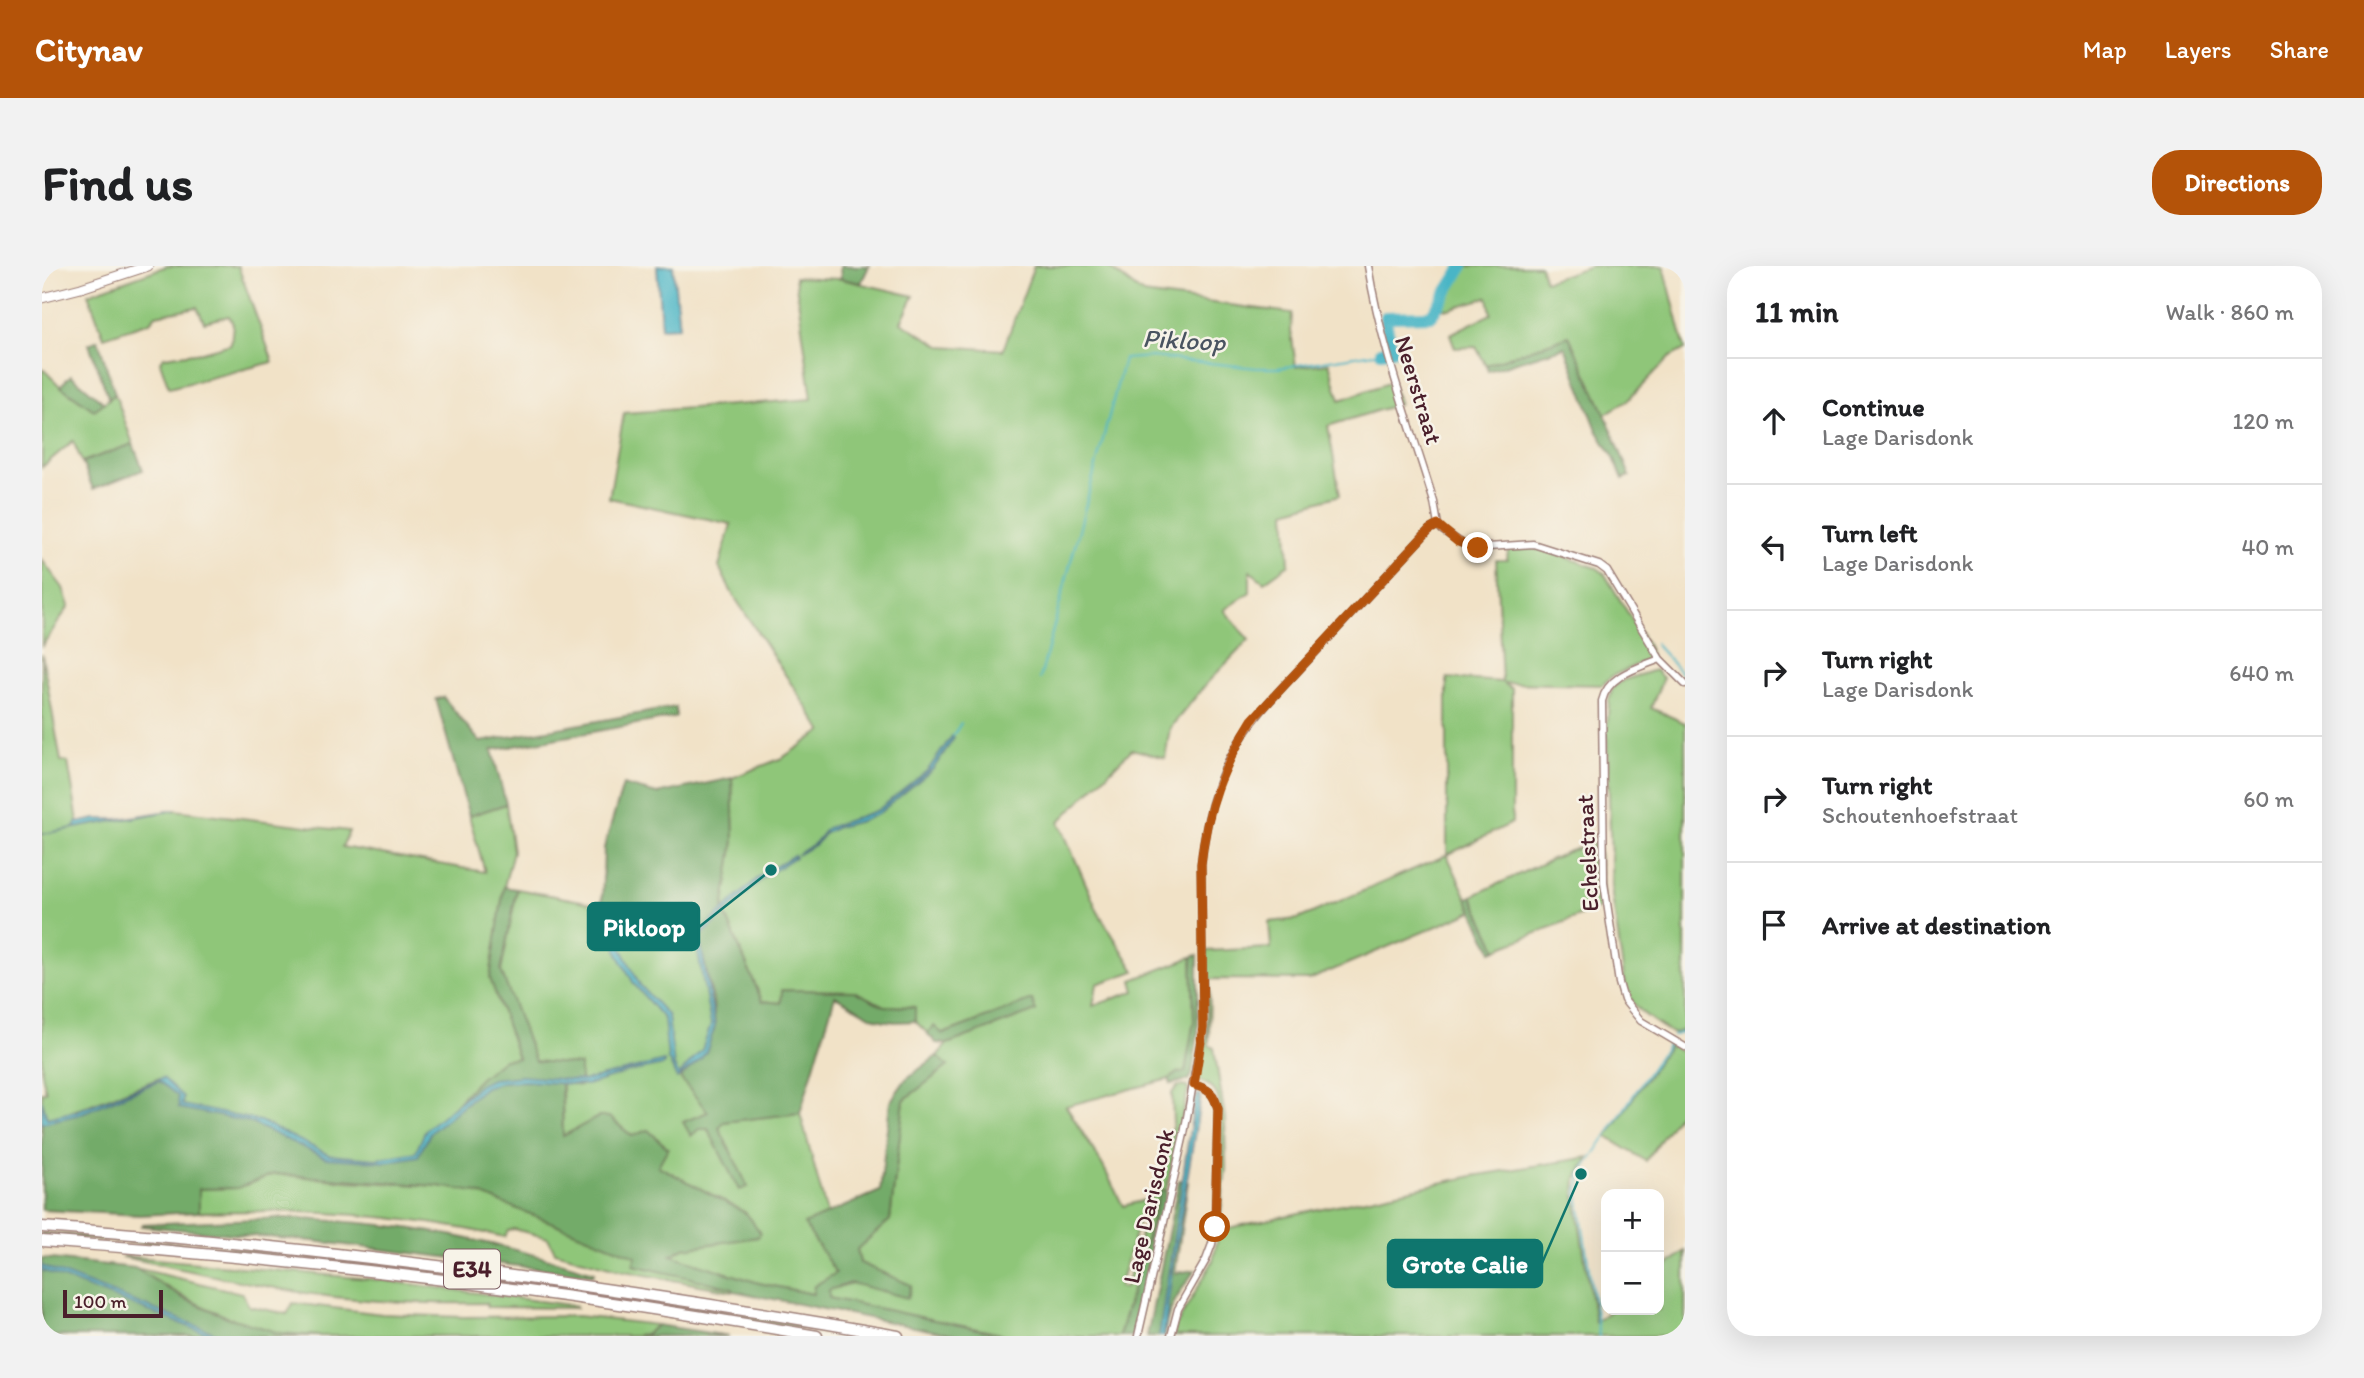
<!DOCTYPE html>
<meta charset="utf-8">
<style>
body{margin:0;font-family:Itim,sans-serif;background:#f2f2f2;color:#202124}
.controls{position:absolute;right:21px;bottom:21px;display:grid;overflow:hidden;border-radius:14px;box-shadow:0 7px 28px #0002}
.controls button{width:63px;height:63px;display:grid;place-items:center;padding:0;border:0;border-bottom:2px solid #e0e0e0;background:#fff;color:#202124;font:35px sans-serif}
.scale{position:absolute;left:21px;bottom:18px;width:100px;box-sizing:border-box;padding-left:7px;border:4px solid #4a1f2b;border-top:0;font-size:19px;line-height:24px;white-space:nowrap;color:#4a1f2b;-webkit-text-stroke:5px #f7f3e8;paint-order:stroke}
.stop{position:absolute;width:21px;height:21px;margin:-16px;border:5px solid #b45309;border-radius:50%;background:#fff}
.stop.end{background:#b45309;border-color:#fff;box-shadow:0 2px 7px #0008}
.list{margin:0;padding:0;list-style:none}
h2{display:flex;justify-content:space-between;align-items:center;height:91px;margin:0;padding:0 28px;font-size:30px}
h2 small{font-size:23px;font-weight:400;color:#757577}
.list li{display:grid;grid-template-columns:46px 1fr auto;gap:21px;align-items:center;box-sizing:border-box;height:126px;padding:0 28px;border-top:2px solid #e0e0e0}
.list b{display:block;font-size:26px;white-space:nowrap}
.list p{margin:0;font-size:23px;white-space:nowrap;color:#757577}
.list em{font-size:23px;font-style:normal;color:#757577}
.icon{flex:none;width:38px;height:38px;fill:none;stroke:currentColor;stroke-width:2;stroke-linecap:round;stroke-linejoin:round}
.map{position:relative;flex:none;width:1643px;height:1070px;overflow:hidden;border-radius:28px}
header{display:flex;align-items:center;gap:42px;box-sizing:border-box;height:98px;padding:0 35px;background:#b45309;color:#fff}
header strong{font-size:33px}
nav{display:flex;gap:38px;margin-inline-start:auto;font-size:24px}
.intro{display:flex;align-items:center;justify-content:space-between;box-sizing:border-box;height:168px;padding:0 42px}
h1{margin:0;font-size:49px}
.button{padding:18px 32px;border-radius:28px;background:#b45309;color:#fff;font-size:24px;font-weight:700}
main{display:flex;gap:42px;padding:0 42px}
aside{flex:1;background:#fff;border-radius:28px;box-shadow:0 7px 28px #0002}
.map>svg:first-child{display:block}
</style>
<header>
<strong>Citynav</strong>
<nav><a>Map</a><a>Layers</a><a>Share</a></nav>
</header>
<div class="intro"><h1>Find us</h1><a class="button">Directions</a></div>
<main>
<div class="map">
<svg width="1643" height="1070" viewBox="0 0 1643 1070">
<rect width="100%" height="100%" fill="#f7f3e8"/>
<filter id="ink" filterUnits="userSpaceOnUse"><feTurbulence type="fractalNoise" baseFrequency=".0143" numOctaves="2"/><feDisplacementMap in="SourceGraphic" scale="14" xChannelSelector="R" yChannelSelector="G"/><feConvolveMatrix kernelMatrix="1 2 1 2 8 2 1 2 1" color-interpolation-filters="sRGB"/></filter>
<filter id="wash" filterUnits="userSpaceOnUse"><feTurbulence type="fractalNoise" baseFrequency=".00686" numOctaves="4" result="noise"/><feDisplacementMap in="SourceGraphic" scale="28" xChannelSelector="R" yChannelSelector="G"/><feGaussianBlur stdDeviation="1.57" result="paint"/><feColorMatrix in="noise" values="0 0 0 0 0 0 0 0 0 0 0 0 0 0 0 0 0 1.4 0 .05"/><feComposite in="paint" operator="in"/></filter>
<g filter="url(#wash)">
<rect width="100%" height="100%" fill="#f1e2c7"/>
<path fill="#8fc679" stroke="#6c7252" stroke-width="2" d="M125,0H196L231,96L127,122L118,96L122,91L160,86L189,78L191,58L187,50L162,56L155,41L114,49L108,56L62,71L46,28Z
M992,0H1065L1101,28L1250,47L1249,65L1254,101L1287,97L1298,134L1349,116L1357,138L1286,160L1298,229L1244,245L1247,298L1222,316L1208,305V326L1182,344L1207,374L1164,418L1128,462L1123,492L1090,483L1017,556L1056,646L1093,705L1055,718L1051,740L1093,725L1090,714L1150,691L1152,755L1143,806L1135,807L1127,813L1024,840L1061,900L1081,940L1103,934L1077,1021L1083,1022L1131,858L1130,827L1136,820L1145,821L1146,824L1124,925L1118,924L1077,1070H968L787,1032V1024L809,1017L868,1019L818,997L815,983L848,954L862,834L906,800L895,790L905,778L994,745L990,734L901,768L892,761L885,767L873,755L872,741L842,740L811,725L741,724L739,737L720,735L681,643L692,575L690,512L740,492L780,465L690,327L677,301L689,258L567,232L582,147L770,133L753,11L799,13L872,30L859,56L899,80L961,84Z
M1421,0H1498L1503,15L1549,0H1622L1643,83L1627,92L1585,135L1563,148L1527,70L1444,99L1434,81L1413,82L1408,68L1449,48L1446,31L1407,43L1390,41Z
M0,102L18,120L52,144L73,128L91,178L40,196L31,175L0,201Z
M1497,282L1555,302L1562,307L1607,382L1609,392L1570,410L1560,419L1461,417L1470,423V557L1405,589L1431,645L1267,714L1168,713L1167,779L1172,782L1183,852L1184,902L1177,964L1431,910L1547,891L1534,913L1533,929L1553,1056L1569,1044H1617V1006L1643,985V1070H1132L1134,1060L1171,995L1177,965L1175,964C1177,935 1185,850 1174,827C1170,820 1164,818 1157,814L1165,770L1164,685L1229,682L1227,656L1256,653L1405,589V412L1460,416L1454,294H1465L1466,284Z
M0,294L21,322L27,340L0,380Z
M0,388L19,495L26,496L37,561L133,544L307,565L300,581L443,606L427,550L464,538L471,585L462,621L448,712L476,792L378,886L338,894L295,892L25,851L0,853V826H4L0,808Z
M1613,404L1621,412L1609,442L1643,457V763L1631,768C1611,755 1594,746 1584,725L1570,630L1565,465L1567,434L1571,421L1582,414Z
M1556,576L1562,640L1455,683L1430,630L1525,586Z
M475,623L560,639L569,662L644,644L657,673L671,734L673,760L664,786L666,846L642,856L657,863H665L705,921L677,863L681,856L758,847L785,948L763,959L794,1007L772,1020L771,1028L717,1017L628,989L641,982L715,971L704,947L616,900L590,870L567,851L521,871L520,816L493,796L459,705Z
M1627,779L1643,788V839L1604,895L1565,871Z
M232,908L304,915L396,920L433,925L594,990L592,999L692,1022L691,1025L582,1005L513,986L506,972L472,963L466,965L463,971C362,948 261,943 157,946V923L196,922Z
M0,967C201,980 401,1003 600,1032C677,1043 754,1057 830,1070H808C540,1025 271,986 0,970Z
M82,990L338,1014L534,1040V1042L445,1041L444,1037C389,1038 333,1037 277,1029C212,1020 146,1004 81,991Z
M93,1002L200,1027L207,1040L245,1048L251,1037L340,1048L421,1051L536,1050L615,1059L604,1068L594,1070H276C264,1069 250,1069 238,1067C185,1056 138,1030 93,1002Z"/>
<path fill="#73ab69" stroke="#5e654a" stroke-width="2" d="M798,0H827L819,17L799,13Z
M1527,70L1563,148L1588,210L1581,213L1572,192L1555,164L1523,81L1446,105L1444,99Z
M56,74L73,128L67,133L47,78Z
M29,109L62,137L52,144L18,120Z
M91,178L101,204L51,223L40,196Z
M401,431L438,476L634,441V451L450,484L464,538L427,550L394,433Z
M690,512L692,575L681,643L720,735L739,737L740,724L812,725L842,740L873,741V755C829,759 829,748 793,730L758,847L682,856L677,862L706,921L697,924L666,863H657L649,870L641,856L666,846L638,812L664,786L673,760L671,734L657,673L644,644L569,662L560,639L562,582L581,519L615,528Z
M462,621L475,623L459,705L493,795L538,799V820L520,816L519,818L521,870L556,851H567L590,870L606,864L626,882L616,900L704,947L718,966L716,971L642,982L629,989L717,1017L771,1028L772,1020L794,1007L762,958L838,925L848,836L864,813L895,790L906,800L862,834L848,954L815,983L818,997L869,1019L866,1032L809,1017L787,1024V1032L968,1070H917L691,1025V1022L591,999L594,990L433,926L396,920L232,908L196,922L157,923V946L98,949L0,944V853L26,847L116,813L137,829L139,840L203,852L284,891L338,894L378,886L381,873L438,812L462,793L476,792L448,712Z
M1430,630L1455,683L1450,685L1425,632Z
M1156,689V765L1150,809L1147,814L1129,818L1127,813L1135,807L1143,806L1152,755L1150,691Z
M990,734L994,745L905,778L894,777L885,767L892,760L901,768Z
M1137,914L1146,916L1133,1007L1153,1004C1140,1023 1123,1045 1123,1070H1105Z
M1119,923L1124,925L1091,1070H1077Z
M240,952C290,955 340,957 390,966C445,975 499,990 552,1006L551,1009L270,975L99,960L100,958Z
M0,992L93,1002L141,1032L185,1051L238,1067L276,1070H0Z
M615,1059L687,1070H594L604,1068Z"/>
<path fill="#49b5c6" stroke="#4a6a78" stroke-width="2" d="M615,0H631L637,61L619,62Z
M910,470L912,472L891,503L836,548L819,555L795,561L782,568L774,578L755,589L773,577L785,562L836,544L886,504Z
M133,544L0,568L32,562L34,557L54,553H77Z
M752,589L753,591L721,612L659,670L658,674L673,760L664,786L657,795L635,813L626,793L622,753L592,718L576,688L573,674L576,675L598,719L626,750L632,800L637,809L660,784L669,759L654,675L657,667L718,610Z
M622,795V799L587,806L545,819L484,815L460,816L443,821L389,866L376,890L344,896L284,892L207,856L137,842L136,830L117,815L35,849L0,857V834L5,852L34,845L121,812L141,831L140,839L218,855L287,889L334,893L374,886L384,863L439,818L450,813L479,810L542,815Z
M1156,828L1159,829L1131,997L1122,1070H1117L1152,837Z
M0,1000L13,1005L181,1070H171L0,1004Z"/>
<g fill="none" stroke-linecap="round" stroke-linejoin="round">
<path stroke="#49b5c6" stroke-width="2" d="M1613,378L1643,411
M998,413L1082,93L1110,91L1215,102H1236L1339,86
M911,470L919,457
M1631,770L1643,765
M1557,1070L1536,928L1539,908L1627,776"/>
<path stroke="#49b5c6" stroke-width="12" d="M1339,86L1350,84L1343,51L1389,50L1421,0"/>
</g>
</g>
<g filter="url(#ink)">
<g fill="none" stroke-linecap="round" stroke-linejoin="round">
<defs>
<path id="street" d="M1326,0C1339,81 1368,158 1392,236L1396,259L1400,264L1424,280L1431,282L1491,278L1557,299L1565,305L1618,393L1643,418
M1618,393C1596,402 1566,409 1560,435L1562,617L1577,717L1582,734L1599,755L1643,781
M1096,1070L1142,868L1161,762L1159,598C1163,561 1171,523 1189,490C1209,451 1240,422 1270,390C1309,348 1348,306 1387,264L1396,259
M1129,1070L1136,1043L1164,994L1170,978L1173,961L1176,843C1172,827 1167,823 1152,819"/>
<path id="secondary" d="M0,32L39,22L106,0"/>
<path id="highway" d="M0,961C289,981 571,1020 856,1070
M0,975C260,993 518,1025 775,1070"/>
</defs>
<use href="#street" stroke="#9e8079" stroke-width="9"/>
<use href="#secondary" stroke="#9e8079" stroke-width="11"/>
<use href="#highway" stroke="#9e8079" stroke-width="13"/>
<use href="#street" stroke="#fff" stroke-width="6"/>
<use href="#secondary" stroke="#fff" stroke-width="9"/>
<use href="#highway" stroke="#fff" stroke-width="10"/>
</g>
</g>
<g fill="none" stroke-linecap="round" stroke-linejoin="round" filter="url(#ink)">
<path stroke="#b45309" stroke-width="9" d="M1173,961L1176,843C1172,827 1167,823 1152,819L1161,762L1159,598C1165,540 1180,503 1210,454L1387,264L1396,259L1416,276L1436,282"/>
</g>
<g text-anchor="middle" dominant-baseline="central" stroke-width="5" stroke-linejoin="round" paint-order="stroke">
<rect fill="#f7f3e8" stroke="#7e5f64" stroke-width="2" x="402" y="983.5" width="56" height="39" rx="5"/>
<g font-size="23" font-weight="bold" fill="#4a1f2b">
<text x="430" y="1003">E34</text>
</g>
<g font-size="24" fill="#4a1f2b" stroke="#f7f3e8">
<text transform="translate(1377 124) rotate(73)">Neerstraat</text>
<text transform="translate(1545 587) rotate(-93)">Echelstraat</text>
<text transform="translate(1106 940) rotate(-77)">Lage Darisdonk</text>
</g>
<g font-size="26" font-style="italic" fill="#4a5461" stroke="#f7f3e8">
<text transform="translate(1142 74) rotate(3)">Pikloop</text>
</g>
</g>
<path fill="none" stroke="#0f766e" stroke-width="2.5" d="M729 604L657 661M1539 908L1500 997"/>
<g fill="#0f766e" stroke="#f7f3e8" stroke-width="2.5">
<circle cx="729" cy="604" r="7"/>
<circle cx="1539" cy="908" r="7"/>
</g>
<g fill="#0f766e" stroke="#0f766e" stroke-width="2.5">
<rect x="546" y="637" width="111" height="47" rx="7"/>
<rect x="1346" y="974" width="154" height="47" rx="7"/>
</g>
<g font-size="26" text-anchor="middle" font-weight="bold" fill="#fff">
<text x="602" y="670">Pikloop</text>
<text x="1423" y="1007">Grote Calie</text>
</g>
</svg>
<div class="controls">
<button>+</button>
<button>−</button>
</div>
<div class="scale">100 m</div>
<div class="stop" style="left:1173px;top:961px"></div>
<div class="stop end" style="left:1436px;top:282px"></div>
</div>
<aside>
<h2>11 min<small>Walk · 860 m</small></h2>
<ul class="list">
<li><svg class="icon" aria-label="ahead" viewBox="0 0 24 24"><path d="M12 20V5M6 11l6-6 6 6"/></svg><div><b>Continue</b><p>Lage Darisdonk</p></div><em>120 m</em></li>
<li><svg class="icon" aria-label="left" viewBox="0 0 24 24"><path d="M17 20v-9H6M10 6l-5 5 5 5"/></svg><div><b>Turn left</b><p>Lage Darisdonk</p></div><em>40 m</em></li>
<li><svg class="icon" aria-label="right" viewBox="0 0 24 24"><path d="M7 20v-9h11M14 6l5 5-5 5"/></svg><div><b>Turn right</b><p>Lage Darisdonk</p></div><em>640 m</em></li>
<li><svg class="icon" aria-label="right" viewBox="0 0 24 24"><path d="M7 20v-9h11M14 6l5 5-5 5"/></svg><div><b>Turn right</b><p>Schoutenhoefstraat</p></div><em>60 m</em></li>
<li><svg class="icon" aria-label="arrive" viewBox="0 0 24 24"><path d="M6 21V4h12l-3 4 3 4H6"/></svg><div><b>Arrive at destination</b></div></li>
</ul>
</aside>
</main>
